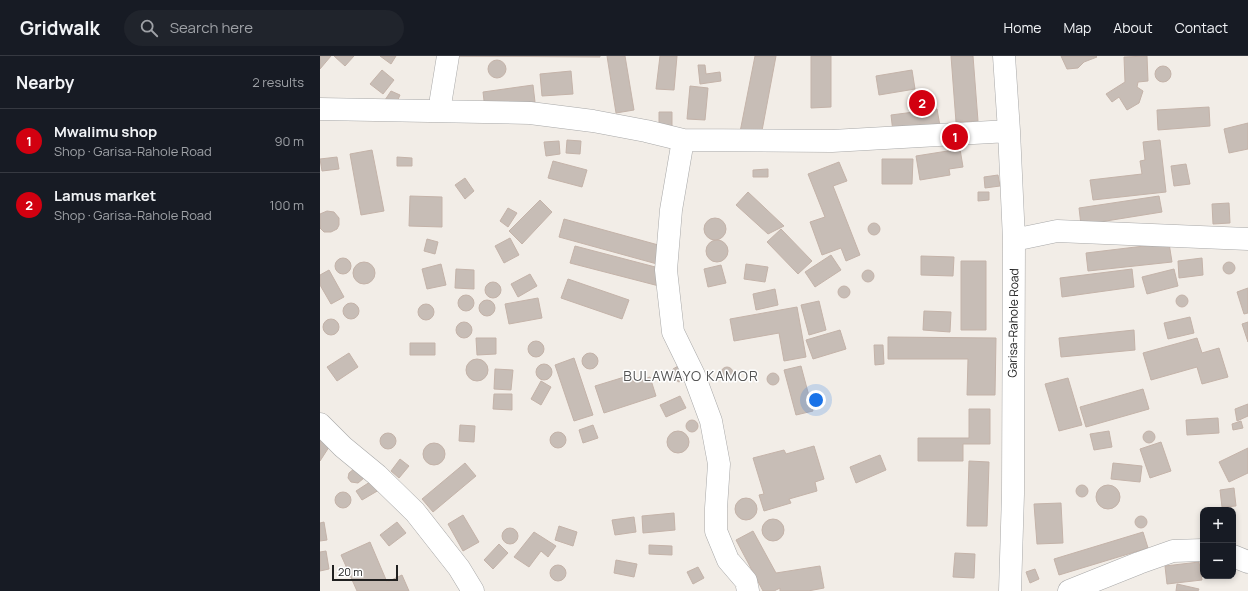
<!DOCTYPE html>
<meta charset="utf-8">
<style>
body{margin:0;font-family:Manrope,sans-serif;background:#20242c;color:#f1f3f6}
.controls{position:absolute;right:12px;bottom:12px;display:grid;overflow:hidden;border-radius:8px;box-shadow:0 2px 6px #0003}
.controls button{width:36px;height:36px;display:grid;place-items:center;padding:0;border:0;border-bottom:1px solid #363941;background:#171b24;color:#f1f3f6;font:20px sans-serif}
.scale{position:absolute;left:12px;bottom:10px;width:66px;box-sizing:border-box;padding-left:4px;border:2px solid #212121;border-top:0;font-size:11px;line-height:14px;white-space:nowrap;color:#212121;-webkit-text-stroke:3px #fff;paint-order:stroke}
.you{position:absolute;left:496px;top:344px;width:14px;height:14px;margin:-10px;border:3px solid #fff;border-radius:50%;background:#1a73e8;box-shadow:0 0 0 6px #1a73e833}
.badge{display:grid;place-items:center;width:26px;height:26px;border-radius:50%;background:#d20010;color:#fff;font-size:13px;font-weight:700}
.pin{position:absolute;translate:-50% -50%;border:2px solid #fff;box-shadow:0 1px 4px #0006}
.list{margin:0;padding:0;list-style:none}
h2{display:flex;justify-content:space-between;align-items:center;height:52px;margin:0;padding:0 16px;font-size:17px}
h2 small{font-size:13px;font-weight:400;color:#9ea1a6}
.list li{display:grid;grid-template-columns:26px 1fr auto;gap:12px;align-items:center;box-sizing:border-box;height:64px;padding:0 16px;border-top:1px solid #363941}
.list b{display:block;font-size:15px;white-space:nowrap}
.list p{margin:0;font-size:13px;white-space:nowrap;color:#9ea1a6}
.list em{font-size:13px;font-style:normal;color:#9ea1a6}
.icon{flex:none;width:22px;height:22px;fill:none;stroke:currentColor;stroke-width:2;stroke-linecap:round;stroke-linejoin:round}
.map{position:relative;flex:none;width:928px;height:535px;overflow:hidden}
header{display:flex;align-items:center;gap:24px;box-sizing:border-box;height:56px;padding:0 20px;background:#171b24;border-bottom:1px solid #363941}
header strong{font-size:19px}
nav{display:flex;gap:22px;margin-inline-start:auto;font-size:14px}
.search{width:280px;height:36px;background:#20242c;display:flex;align-items:center;gap:10px;box-sizing:border-box;padding:0 14px;border-radius:22px;color:#9ea1a6;font-size:15px}
main{display:flex}
aside{flex:1;background:#171b24}
.map>svg:first-child{display:block}
</style>
<header>
<strong>Gridwalk</strong>
<div class="search"><svg class="icon" aria-label="search" viewBox="0 0 24 24"><circle cx="10" cy="10" r="6"/><path d="M15 15l6 6"/></svg>Search here</div>
<nav><a>Home</a><a>Map</a><a>About</a><a>Contact</a></nav>
</header>
<main>
<aside>
<h2>Nearby<small>2 results</small></h2>
<ul class="list">
<li><span class="badge">1</span><div><b>Mwalimu shop</b><p>Shop · Garisa-Rahole Road</p></div><em>90 m</em></li>
<li><span class="badge">2</span><div><b>Lamus market</b><p>Shop · Garisa-Rahole Road</p></div><em>100 m</em></li>
</ul>
</aside>
<div class="map">
<svg width="928" height="535" viewBox="0 0 928 535">
<rect width="100%" height="100%" fill="#f2ede7"/>
<path fill="#c7bdb6" stroke="#c4b3a9" d="M0,0H11L0,13Z
M14,0H34L25,10Z
M60,0H76L71,8Z
M136,0H280V1Z
M287,0H305L314,54L296,57Z
M340,0H357L354,34L336,33Z
M435,0H456L441,80L420,76Z
M491,0H511V51L491,52Z
M631,0H653L658,65L636,66Z
M741,0H776L777,1L764,6L758,12L747,13Z
M827,0L828,25L818,26L817,31L823,35L819,47L807,54L799,41L792,46L786,38L805,26L804,1Z
M168 13a9 9 0 1 1 18 0a9 9 0 1 1-18 0Z
M378,9H385L386,18L400,16L401,25L380,28Z
M835 18a8 8 0 1 1 16 0a8 8 0 1 1-16 0Z
M62,14L74,24L63,38L50,28Z
M592,14L595,33L559,39L556,20Z
M251,15L253,38L222,40L220,18Z
M213,29L215,46L165,53L163,36Z
M370,30L388,32L385,64L367,63Z
M71,35L80,39L76,48L65,44Z
M889,51L890,70L838,74L837,54Z
M617,53L620,70L573,76L571,59Z
M339,56H352V74H339Z
M928,67V93L909,97L904,73Z
M247,84L261,85L260,98L246,97Z
M840,84L846,136L773,144L770,124L822,118L820,105L825,104L823,86Z
M239,85L240,98L226,100L224,86Z
M640,93L643,111L629,113L630,119L600,124L596,100Z
M52,94L64,155L41,159L30,98Z
M17,101L19,113L2,115L0,103Z
M77,101L92,102V110H77Z
M562,103H593L592,128H562Z
M233,105L267,114L262,131L228,122Z
M519,106L527,125L513,130L540,199L526,205L521,192L502,199L490,166L505,161L488,118Z
M866,108L870,128L854,130L851,110Z
M448,113V121H433V114Z
M678,119L680,130L665,132L664,121Z
M145,122L154,135L145,143L135,129Z
M428,136L464,170L448,178L416,149Z
M658,136H669V144L658,145Z
M90,140L122,141V171L89,170Z
M839,140L842,156L761,169L759,152Z
M220,144L232,156L202,188L189,175Z
M909,147L910,167L893,168L892,148Z
M188,152L197,157L188,171L180,165Z
M7,155L14,156L19,162V169L17,173L11,176H4L0,172V158Z
M384 173a11 11 0 1 1 22 0a11 11 0 1 1-22 0Z
M244,163L342,190L337,208L239,181Z
M548 173a6 6 0 1 1 12 0a6 6 0 1 1-12 0Z
M461,173L492,205L478,218L447,186Z
M190,182L199,199L184,207L175,190Z
M107,183L118,186L115,198L104,195Z
M386 195a11 11 0 1 1 22 0a11 11 0 1 1-22 0Z
M849,187L852,206L768,215L766,197Z
M255,190L343,213L339,230L250,207Z
M511,199L521,214L495,231L485,216Z
M601,200L634,201L633,220L601,219Z
M882,202L883,219L859,222L858,205Z
M15 210a8 8 0 1 1 16 0a8 8 0 1 1-16 0Z
M641,205H666V274H641Z
M33 217a11 11 0 1 1 22 0a11 11 0 1 1-22 0Z
M903 212a6 6 0 1 1 12 0a6 6 0 1 1-12 0Z
M121,208L126,229L107,233L102,213Z
M426,208L448,211L445,226L424,223Z
M401,209L406,227L388,231L384,213Z
M136,213L154,214V233L135,232Z
M812,213L814,231L742,241L740,222Z
M854,213L858,230L827,238L822,221Z
M9,214L24,241L11,248L0,229V219Z
M542 220a6 6 0 1 1 12 0a6 6 0 1 1-12 0Z
M210,218L217,230L198,241L191,228Z
M248,223L309,244L302,263L241,242Z
M165 234a8 8 0 1 1 16 0a8 8 0 1 1-16 0Z
M518 236a6 6 0 1 1 12 0a6 6 0 1 1-12 0Z
M928,232V257L924,258L917,236Z
M455,233L458,249L436,254L433,238Z
M856 245a6 6 0 1 1 12 0a6 6 0 1 1-12 0Z
M138 247a8 8 0 1 1 16 0a8 8 0 1 1-16 0Z
M218,242L222,262L189,268L185,248Z
M159 252a8 8 0 1 1 16 0a8 8 0 1 1-16 0Z
M499,245L506,274L489,279L481,249Z
M23 255a8 8 0 1 1 16 0a8 8 0 1 1-16 0Z
M98 256a8 8 0 1 1 16 0a8 8 0 1 1-16 0Z
M477,251L486,301L464,305L459,277L414,285L410,263Z
M604,255L631,256L630,276L603,274Z
M870,261L874,277L848,283L844,267Z
M3 271a8 8 0 1 1 16 0a8 8 0 1 1-16 0Z
M928,266V286L922,268Z
M136 274a8 8 0 1 1 16 0a8 8 0 1 1-16 0Z
M520,274L526,293L493,303L486,284Z
M814,274L815,294L741,301L739,282Z
M568,281L676,282L675,339H647L648,303H568Z
M156,282H176V298L157,299Z
M877,282L882,297L899,292L908,321L882,328L877,311L831,324L823,297Z
M208 293a8 8 0 1 1 16 0a8 8 0 1 1-16 0Z
M90,287H115V299H90Z
M554,289H563L564,308L555,309Z
M29,297L38,311L17,325L7,311Z
M262 305a8 8 0 1 1 16 0a8 8 0 1 1-16 0Z
M254,302L273,359L254,365L235,309Z
M146 314a11 11 0 1 1 22 0a11 11 0 1 1-22 0Z
M216 316a8 8 0 1 1 16 0a8 8 0 1 1-16 0Z
M358,310L365,322L359,326L352,322L351,317L353,313Z
M481,310L493,355L476,359L464,314Z
M401 317a6 6 0 1 1 12 0a6 6 0 1 1-12 0Z
M175,313L193,314L191,334L174,333Z
M447 323a6 6 0 1 1 12 0a6 6 0 1 1-12 0Z
M311,319L314,326L330,321L336,340L284,357L275,330Z
M748,322L762,369L739,375L725,328Z
M221,325L231,331L221,349L211,343Z
M823,333L829,353L766,371L760,351Z
M174,338H192V354L173,353Z
M360,340L366,352L346,361L340,349Z
M928,348V360L917,365L915,353Z
M649,353H670V388H643V405H598V382H649Z
M898,362L899,377L867,379L866,364Z
M366 370a6 6 0 1 1 12 0a6 6 0 1 1-12 0Z
M921,365L923,372L913,374L912,368Z
M140,369L155,370L154,386L139,385Z
M273,369L278,382L263,387L259,374Z
M347 386a11 11 0 1 1 22 0a11 11 0 1 1-22 0Z
M789,375L792,391L774,394L770,378Z
M823 381a6 6 0 1 1 12 0a6 6 0 1 1-12 0Z
M230 384a8 8 0 1 1 16 0a8 8 0 1 1-16 0Z
M60 385a8 8 0 1 1 16 0a8 8 0 1 1-16 0Z
M0,382L11,388L0,405Z
M841,386L851,415L830,422L820,393Z
M103 398a11 11 0 1 1 22 0a11 11 0 1 1-22 0Z
M494,390L504,423L495,426L497,435L469,443L471,447L444,455L439,439L444,438L433,402L464,394L466,398Z
M928,392V417L909,426L899,406Z
M560,399L566,414L536,427L530,411Z
M80,403L89,410L79,422L71,415Z
M649,405L669,406L667,470H647Z
M145,407L156,420L113,456L102,443Z
M793,407L822,410L820,426L791,423Z
M35,412L44,422L38,427L31,426L28,422L29,417Z
M53,424L59,434L42,444L36,435Z
M776 441a12 12 0 1 1 24 0a12 12 0 1 1-24 0Z
M756 435a6 6 0 1 1 12 0a6 6 0 1 1-12 0Z
M914,432L916,450L902,451L900,434Z
M15 444a8 8 0 1 1 16 0a8 8 0 1 1-16 0Z
M415 453a11 11 0 1 1 22 0a11 11 0 1 1-22 0Z
M741,447L743,487L717,488L714,448Z
M354,457L355,474L323,477L322,460Z
M143,459L159,486L143,495L128,468Z
M815 466a6 6 0 1 1 12 0a6 6 0 1 1-12 0Z
M314,461L316,476L295,479L292,464Z
M442 474a11 11 0 1 1 22 0a11 11 0 1 1-22 0Z
M4,466L7,484L0,485V467Z
M77,466L86,477L69,490L60,479Z
M239,470L257,476L253,490L235,484Z
M182 480a8 8 0 1 1 16 0a8 8 0 1 1-16 0Z
M433,475L456,517L500,510L504,532L488,535H460V532L454,535H443L416,484Z
M214,476L236,490L228,501L221,495L209,511L194,501Z
M823,476L828,492L739,519L734,503Z
M50,486L67,526L82,519L89,535H37L21,499Z
M179,488L188,497L173,513L164,504Z
M329,489L352,490V499L329,498Z
M6,495L9,513L0,515V496Z
M635,497L655,498L654,522L633,521Z
M296,504L317,508L314,521L294,517Z
M879,506L882,524L847,528L845,510Z
M230 517a8 8 0 1 1 16 0a8 8 0 1 1-16 0Z
M378,511L384,522L373,528L367,516Z
M715,513L719,523L710,527L706,516Z
M857,528L879,533L878,535H856Z"/>
<g fill="none" stroke-linecap="round" stroke-linejoin="round">
<defs>
<path id="minor" d="M684,0L689,75L694,184L693,438L690,535
M0,53L210,57L273,65L326,75L363,84L512,85L689,75
M119,55L128,0
M363,84L351,154L346,214L353,276L374,319L391,365L399,408L396,452V475L408,504L426,525L428,535
M694,184L737,175L928,183
M0,368L23,391L57,419L95,456L139,512L153,535
M913,500L928,506
M749,535L819,507L853,495L883,494"/>
</defs>
<use href="#minor" stroke="#a8a8a8" stroke-width="23"/>
<use href="#minor" stroke="#fff" stroke-width="22"/>
</g>
<g text-anchor="middle" dominant-baseline="central" stroke-width="3" stroke-linejoin="round" paint-order="stroke">
<g font-size="12" fill="#212121" stroke="#fff">
<text transform="translate(693 267) rotate(-89)">Garisa-Rahole Road</text>
</g>
<g font-size="14" letter-spacing="1" fill="#545454" stroke="#fff">
<text x="371" y="319">BULAWAYO KAMOR</text>
</g>
</g>
</svg>
<div class="controls">
<button>+</button>
<button>−</button>
</div>
<div class="scale">20 m</div>
<div class="you"></div>
<div class="pin badge" style="left:635px;top:81px">1</div>
<div class="pin badge" style="left:602px;top:47px">2</div>
</div>
</main>
